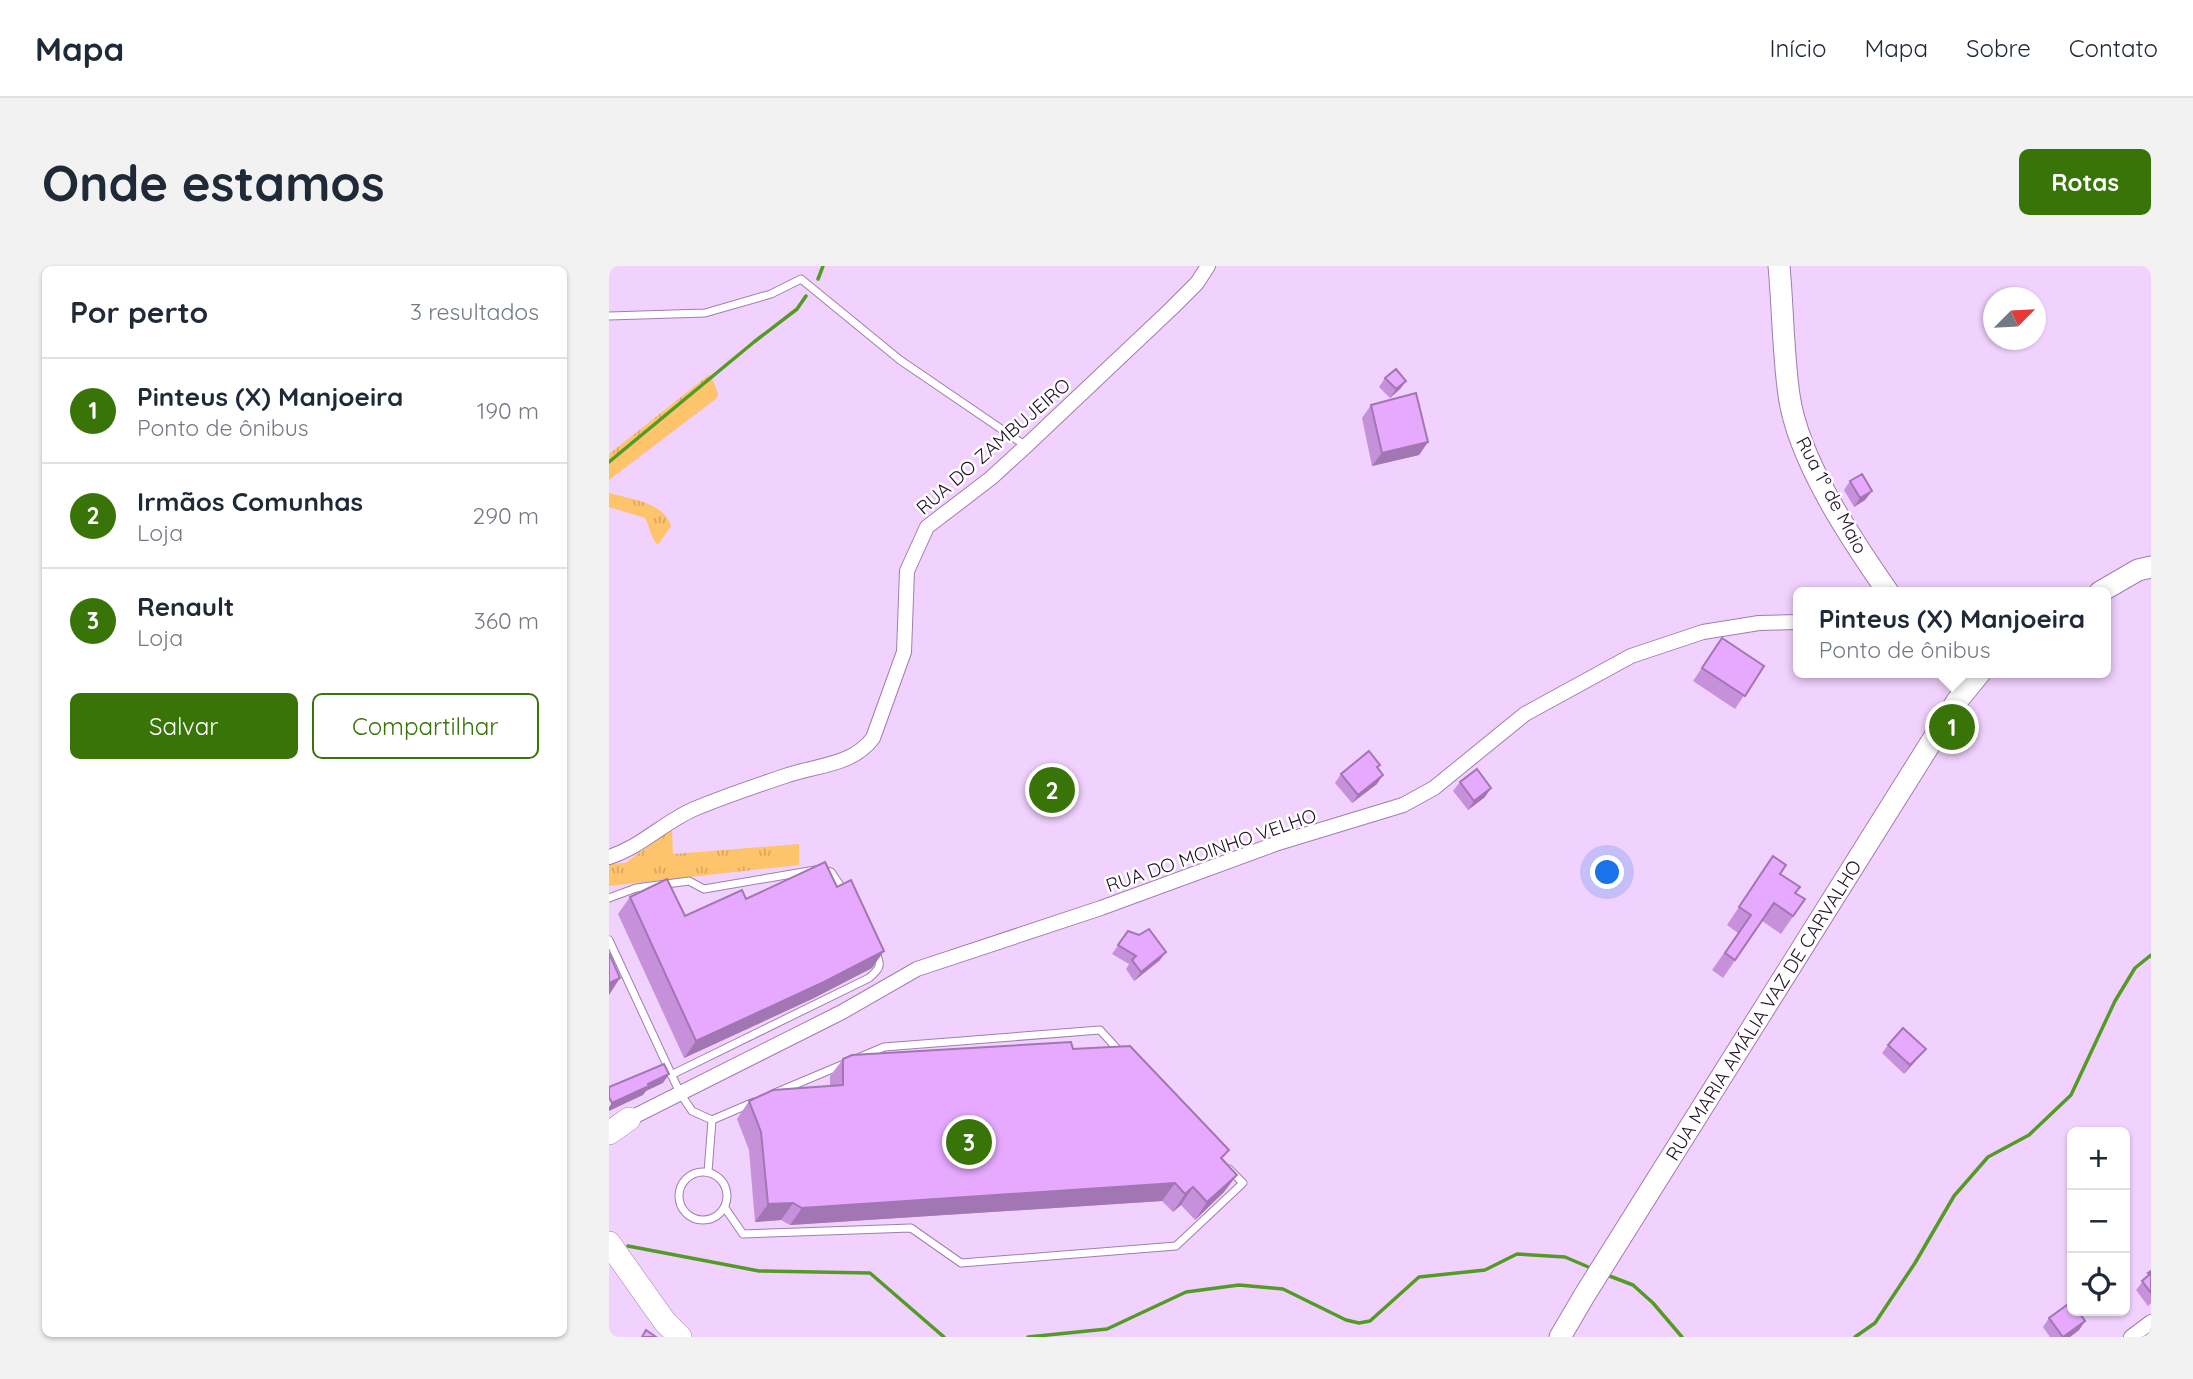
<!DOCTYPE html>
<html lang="pt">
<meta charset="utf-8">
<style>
body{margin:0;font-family:Quicksand,sans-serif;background:#f2f2f3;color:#1f2937}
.controls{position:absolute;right:21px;bottom:21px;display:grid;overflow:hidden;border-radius:10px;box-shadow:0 2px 5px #0004}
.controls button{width:63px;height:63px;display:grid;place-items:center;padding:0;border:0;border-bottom:2px solid #e0e1e3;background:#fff;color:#1f2937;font:35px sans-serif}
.compass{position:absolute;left:1374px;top:21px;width:63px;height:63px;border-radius:50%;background:#fff;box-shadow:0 2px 5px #0004;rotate:66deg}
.you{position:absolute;left:999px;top:607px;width:24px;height:24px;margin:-18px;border:5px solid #fff;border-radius:50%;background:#1a73e8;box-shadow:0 0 0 10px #1a73e833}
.badge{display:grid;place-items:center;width:46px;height:46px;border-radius:50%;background:#387408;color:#fff;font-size:23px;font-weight:700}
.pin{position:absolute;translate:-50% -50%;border:4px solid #fff;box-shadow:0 2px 7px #0006}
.popup{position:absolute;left:1184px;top:321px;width:318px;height:91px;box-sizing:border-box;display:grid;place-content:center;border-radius:10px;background:#fff;filter:drop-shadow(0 2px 5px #0005);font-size:23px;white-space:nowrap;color:#747a83}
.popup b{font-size:26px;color:#1f2937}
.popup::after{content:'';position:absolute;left:50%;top:100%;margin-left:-14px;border:14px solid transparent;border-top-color:#fff}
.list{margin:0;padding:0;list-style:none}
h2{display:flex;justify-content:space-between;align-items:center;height:91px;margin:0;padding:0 28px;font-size:30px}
h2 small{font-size:23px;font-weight:400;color:#747a83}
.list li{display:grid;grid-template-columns:46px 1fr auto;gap:21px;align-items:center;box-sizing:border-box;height:105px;padding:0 28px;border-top:2px solid #e0e1e3}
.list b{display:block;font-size:26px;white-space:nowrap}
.list p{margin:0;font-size:23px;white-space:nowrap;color:#747a83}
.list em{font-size:23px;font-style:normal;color:#747a83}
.actions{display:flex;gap:14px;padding:21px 28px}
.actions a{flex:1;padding:16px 0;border:2px solid #387408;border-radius:10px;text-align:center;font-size:24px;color:#387408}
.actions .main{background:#387408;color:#fff}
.icon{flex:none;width:38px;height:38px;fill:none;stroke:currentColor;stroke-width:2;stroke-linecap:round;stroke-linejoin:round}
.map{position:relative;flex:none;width:1542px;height:1071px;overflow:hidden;border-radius:10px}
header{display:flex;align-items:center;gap:42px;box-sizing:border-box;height:98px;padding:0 35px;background:#fff;border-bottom:2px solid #e0e1e3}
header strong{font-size:33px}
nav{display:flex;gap:38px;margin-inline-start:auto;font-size:24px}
.intro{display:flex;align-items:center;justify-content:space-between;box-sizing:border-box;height:168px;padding:0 42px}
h1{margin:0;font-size:49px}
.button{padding:18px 32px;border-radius:10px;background:#387408;color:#fff;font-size:24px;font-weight:700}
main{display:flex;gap:42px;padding:0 42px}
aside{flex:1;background:#fff;border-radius:10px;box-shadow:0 2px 5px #0004}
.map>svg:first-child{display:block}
</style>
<header>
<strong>Mapa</strong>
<nav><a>Início</a><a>Mapa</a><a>Sobre</a><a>Contato</a></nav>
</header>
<div class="intro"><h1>Onde estamos</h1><a class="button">Rotas</a></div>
<main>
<aside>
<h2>Por perto<small>3 resultados</small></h2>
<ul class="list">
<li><span class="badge">1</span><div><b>Pinteus (X) Manjoeira</b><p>Ponto de ônibus</p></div><em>190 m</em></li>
<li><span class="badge">2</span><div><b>Irmãos Comunhas</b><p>Loja</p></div><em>290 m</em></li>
<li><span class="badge">3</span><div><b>Renault</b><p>Loja</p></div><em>360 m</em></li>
</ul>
<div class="actions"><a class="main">Salvar</a><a>Compartilhar</a></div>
</aside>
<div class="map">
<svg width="1542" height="1071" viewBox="0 0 1542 1071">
<defs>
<pattern id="grass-tufts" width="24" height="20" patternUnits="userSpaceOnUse" patternTransform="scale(1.75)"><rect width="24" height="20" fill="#fec46b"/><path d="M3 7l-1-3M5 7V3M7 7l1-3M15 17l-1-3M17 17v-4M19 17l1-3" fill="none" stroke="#d9a75d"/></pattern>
</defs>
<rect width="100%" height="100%" fill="#f1d2fe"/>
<path fill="url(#grass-tufts)" d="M101,108L109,127L108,132L0,214V188Z
M0,227C21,233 55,236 62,260L49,279C42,273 41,261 36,252L0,241Z
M63,563L64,588L190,578V599L0,620V598L16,597Z"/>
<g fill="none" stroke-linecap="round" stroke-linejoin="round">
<path stroke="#549b26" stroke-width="3.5" d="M209,13L214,0
M0,196L145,76L188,43L197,30
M19,980L150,1005L261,1007L335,1071
M998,1009L1024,1019L1044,1037L1073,1071
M419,1071L498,1063L577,1026L630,1019L674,1023L737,1054L750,1057L761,1055L810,1011L876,1004L908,988L956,991L984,1003
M1246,1071L1266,1057L1306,997L1345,930L1379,891L1420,869L1462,829L1506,735L1526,702L1542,689"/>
<defs>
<path id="lane" d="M0,50L96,47L162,28L192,13L291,94L417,180
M0,632L27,622L80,615L95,623L212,603L222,606L235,625
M0,674L71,827L83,845L103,854L145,836
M249,792L275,781L491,764L512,787
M62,809L260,712C272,702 273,699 266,685
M166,827L235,798
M70 930a24 24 0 1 1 48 0a24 24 0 1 1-48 0Z
M99,906L103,854
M116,942L134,968L302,962L352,997L567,980L634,917L620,903"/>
<path id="street" d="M0,591C32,581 55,556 85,543C114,531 146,520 176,510C207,499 243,500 264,472L295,386L298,305L318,261L382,212L417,180L562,43L588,17L599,0
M20,853L233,746L308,703L492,642L669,577L794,539L825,522L916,448L1022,390L1094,366L1150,357L1189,356
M1522,1071L1542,1056"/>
<g id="secondary">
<path d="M1170,0C1174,43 1174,87 1180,129C1189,194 1242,273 1279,326"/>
<path d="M1491,326L1529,304L1542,301"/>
<path id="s1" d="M951,1071L975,1030L1348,435L1371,407"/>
</g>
<path id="primary" d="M0,867L20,853
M0,977L56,1056L71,1071"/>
</defs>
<use href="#lane" stroke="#a17db0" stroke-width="9"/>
<use href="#street" stroke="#a17db0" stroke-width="16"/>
<use href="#secondary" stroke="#a17db0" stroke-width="23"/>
<use href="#primary" stroke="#a17db0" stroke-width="24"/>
<use href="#lane" stroke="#fff" stroke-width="7"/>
<use href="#street" stroke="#fff" stroke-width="14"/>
<use href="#secondary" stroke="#fff" stroke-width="21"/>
<use href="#primary" stroke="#fff" stroke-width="23"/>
</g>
<path fill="#c691da" d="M776,112L797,115L791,123L781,132L770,121Z
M762,139L819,176L810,189L763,200L753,152Z
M1241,215L1263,225L1256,234L1245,241L1235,224Z
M1113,372L1155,400L1126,443L1084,415Z
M771,499L768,502V518L743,537L726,517L732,508Z
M851,516L876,531L859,544L844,525Z
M1164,590L1171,608L1186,627L1196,633L1172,668L1153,655L1114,712L1103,704L1129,667L1118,659Z
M228,621L275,685L263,702L203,733L75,792L9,648L21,631L76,650L137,633Z
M519,665L551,694L525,715L517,703L520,698L503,688Z
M1279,779L1317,783L1310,791L1295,808L1273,787Z
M464,783L620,884L613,893L615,926L586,954L572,939L564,946L553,935L181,959L172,954L146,956L140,884L128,853L140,835L221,820V810L234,793Z
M1542,1005V1037L1539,1040L1527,1024Z
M1440,1052L1476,1055L1470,1064L1461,1071H1441L1434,1061Z"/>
<path fill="#a176b2" d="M797,115L791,123L781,132L787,123Z
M819,176L810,189L763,200L773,187Z
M1263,225L1256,234L1245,241L1251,232Z
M774,509L768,518L743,537L749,529Z
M882,522L876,531L859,544L865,535Z
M275,685L263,702L203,733L75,792L87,775Z
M557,686L551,694L525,715L532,706Z
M11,712L0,729V717Z
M1317,783L1310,791L1295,808L1301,799Z
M60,808L54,817L37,825L34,829L0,845V841L3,837L39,818Z
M628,909L615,926L586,954L598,936Z
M566,917L553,935L181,959L193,942Z
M584,921L572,939L564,946L576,928Z
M184,937L172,954L146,956L159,938Z
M1476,1055L1470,1064L1461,1071H1455Z"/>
<path fill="#e6a9fe" stroke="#a176b2" stroke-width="2" d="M787,103L797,115L787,123L776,112Z
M807,127L819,176L773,187L762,139Z
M1253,208L1263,225L1251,232L1241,215Z
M1113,372L1155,400L1136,430L1093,402Z
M760,485L771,499L768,501L774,509L749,529L732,508Z
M868,503L882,522L865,535L851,516Z
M1164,590L1177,599L1171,608L1191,621L1186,627L1196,633L1184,650L1165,637L1126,694L1116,687L1142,649L1130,641Z
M216,596L228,621L242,614L275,685L215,716L87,775L21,631L58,613L76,650L133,624L137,633Z
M540,663L557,686L532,706L523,694L527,690L509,679L519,665L530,669Z
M0,687L11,712L0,717Z
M1294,762L1317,783L1301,799L1279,779Z
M462,776L464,783L521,780L620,884L612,892L628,909L598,936L584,921L576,928L566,917L193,942L184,937L159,938L152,866L140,835L164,824L234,819V793L243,789Z
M55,798L60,808L39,818L40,820L3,837L0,831V821Z
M1542,1005V1027L1533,1015L1541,1008L1539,1007Z
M1462,1036L1463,1045H1469L1476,1055L1454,1071L1440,1052Z
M37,1064L47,1071H33Z"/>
<g text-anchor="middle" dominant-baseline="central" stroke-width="5" stroke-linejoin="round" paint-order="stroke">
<g font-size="19" fill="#201125" stroke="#fff">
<text transform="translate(384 180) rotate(-41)">RUA DO ZAMBUJEIRO</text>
<text transform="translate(1223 229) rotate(62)">Rua 1º de Maio</text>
<text transform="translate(602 584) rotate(-19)">RUA DO MOINHO VELHO</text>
<text stroke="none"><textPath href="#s1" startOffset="385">RUA MARIA AMÁLIA VAZ DE CARVALHO</textPath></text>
</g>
</g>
</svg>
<div class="controls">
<button>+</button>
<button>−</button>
<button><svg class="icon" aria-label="locate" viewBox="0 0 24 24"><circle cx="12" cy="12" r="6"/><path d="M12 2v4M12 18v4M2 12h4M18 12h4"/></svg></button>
</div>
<svg class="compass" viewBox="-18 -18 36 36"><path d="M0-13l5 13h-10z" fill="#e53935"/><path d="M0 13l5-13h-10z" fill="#747a83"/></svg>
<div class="you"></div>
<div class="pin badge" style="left:1343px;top:461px">1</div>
<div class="popup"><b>Pinteus (X) Manjoeira</b>Ponto de ônibus</div>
<div class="pin badge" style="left:443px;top:524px">2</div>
<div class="pin badge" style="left:360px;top:876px">3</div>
</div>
</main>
